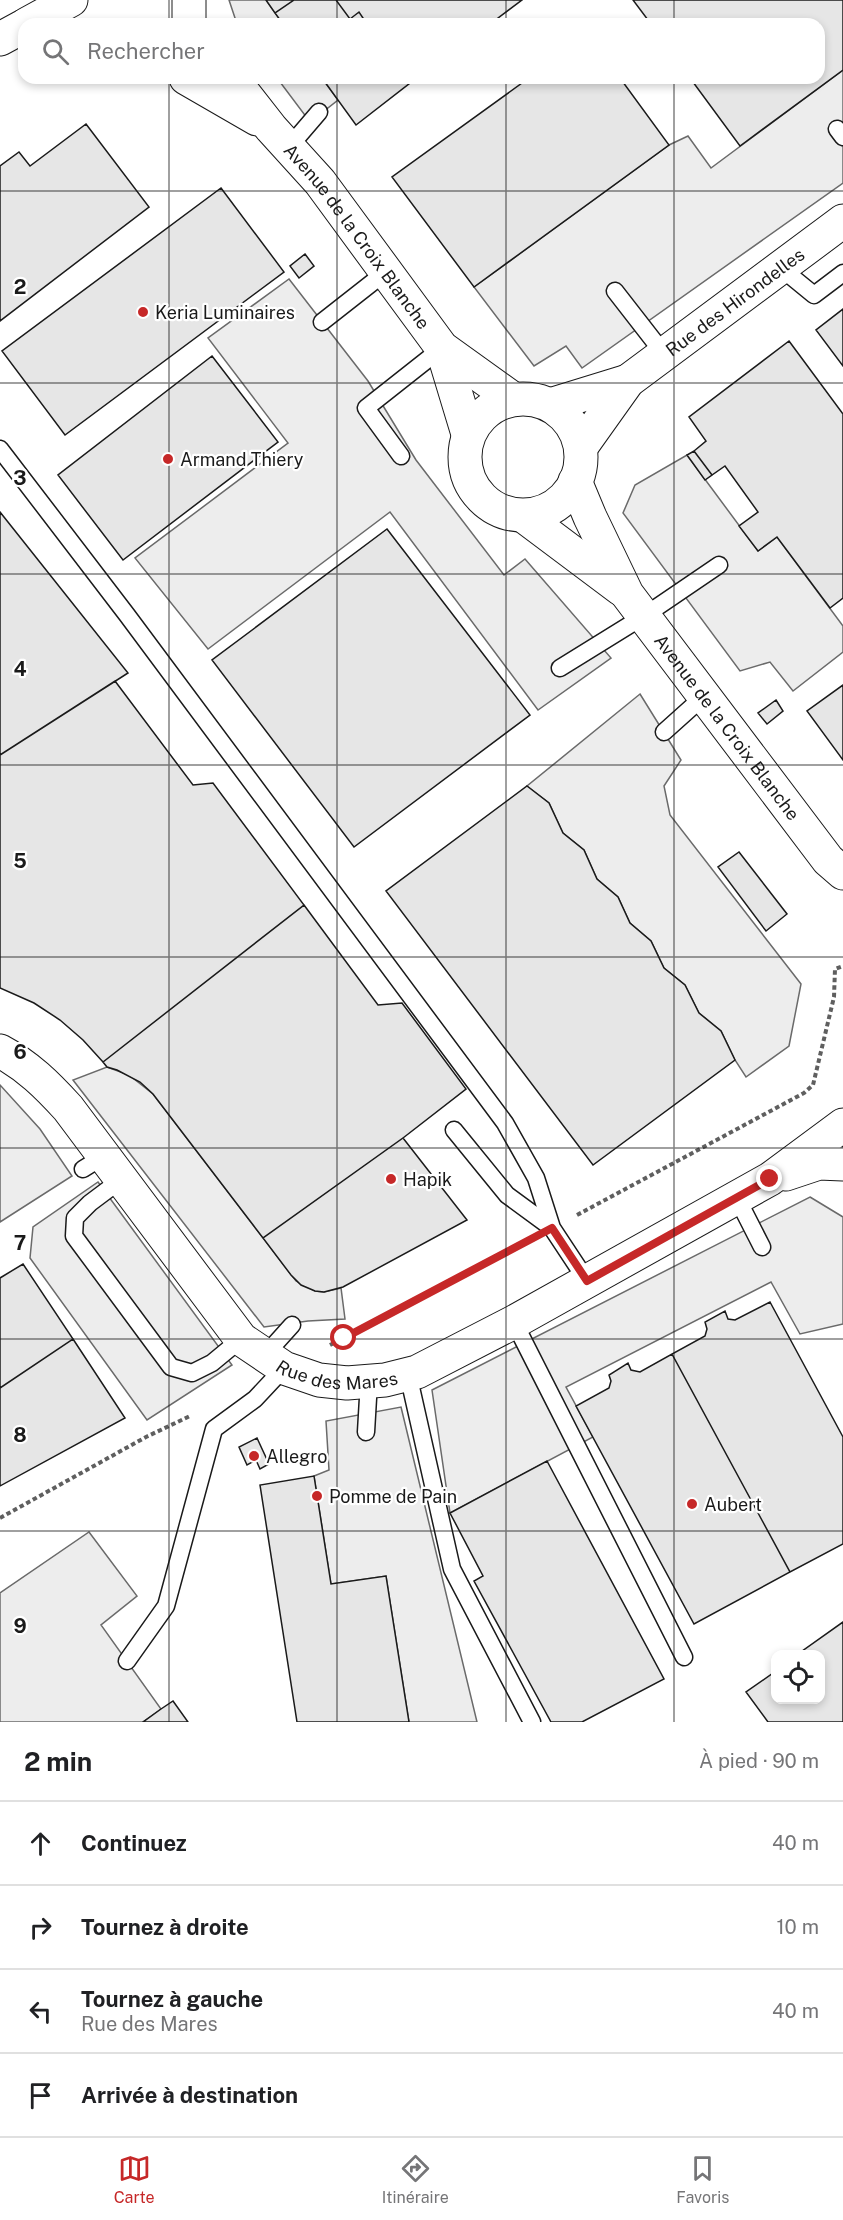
<!DOCTYPE html>
<html lang="fr">
<meta charset="utf-8">
<style>
body{margin:0;font-family:"Public Sans",sans-serif;background:#f2f2f2;color:#202124}
.controls{position:absolute;right:18px;bottom:18px;display:grid;overflow:hidden;border-radius:12px;box-shadow:0 3px 9px #0003}
.controls button{width:54px;height:54px;display:grid;place-items:center;padding:0;border:0;border-bottom:2px solid #e0e0e0;background:#fff;color:#202124;font:30px sans-serif}
.stop{position:absolute;width:18px;height:18px;margin:-14px;border:4px solid #c62828;border-radius:50%;background:#fff}
.stop.end{background:#c62828;border-color:#fff;box-shadow:0 2px 6px #0008}
.list{margin:0;padding:0;list-style:none}
h2{display:flex;justify-content:space-between;align-items:center;height:78px;margin:0;padding:0 24px;font-size:26px}
h2 small{font-size:20px;font-weight:400;color:#757577}
.list li{display:grid;grid-template-columns:39px 1fr auto;gap:18px;align-items:center;box-sizing:border-box;height:84px;padding:0 24px;border-top:2px solid #e0e0e0}
.list b{display:block;font-size:22px;white-space:nowrap}
.list p{margin:0;font-size:20px;white-space:nowrap;color:#757577}
.list em{font-size:20px;font-style:normal;color:#757577}
.icon{flex:none;width:33px;height:33px;fill:none;stroke:currentColor;stroke-width:2;stroke-linecap:round;stroke-linejoin:round}
.map{position:relative;flex:none;width:843px;height:1722px;overflow:hidden}
.search{position:absolute;background:#fff;box-shadow:0 3px 9px #0003;left:18px;right:18px;top:18px;height:66px;display:flex;align-items:center;gap:15px;box-sizing:border-box;padding:0 21px;border-radius:18px;color:#757577;font-size:22px}
.sheet{height:414px;background:#fff}
nav{display:flex;justify-content:space-around;align-items:center;box-sizing:border-box;height:84px;border-top:2px solid #e0e0e0;background:#fff;font-size:16px;color:#757577}
nav a{display:grid;justify-items:center;gap:3px}
nav .on{color:#c62828}
.map>svg:first-child{display:block}
</style>
<div class="map">
<svg width="843" height="1722" viewBox="0 0 843 1722">
<rect width="100%" height="100%" fill="#fff"/>
<path fill="#ededed" stroke="#6a6a6a" stroke-width="1.5" d="M229,0H266L283,24H237Z
M843,70V183L582,368L566,346L534,366L474,287L669,145L688,136L711,168Z
M277,78H322L338,100L310,122Z
M289,279L368,381L416,460L504,575L525,559L611,658L538,710L390,512L208,649L135,558L288,443L208,338Z
M687,455L758,551L777,537L843,626V652L793,691L770,662L740,671L623,513L635,485Z
M640,694L681,760L664,786L670,815L801,984L789,1046L746,1077L735,1060L721,1031L699,1013L685,985L664,968L651,941L630,923L618,897L597,879L584,850L563,833L549,803L527,786Z
M107,1067L129,1075L153,1094L296,1281L315,1291L324,1292L341,1288L345,1319L308,1321L264,1327L73,1080Z
M0,1085L40,1129L72,1176L0,1222Z
M98,1182L232,1365L147,1420L30,1258L33,1227Z
M810,1197L843,1217V1324L800,1334L771,1282L566,1387L593,1437L450,1513L432,1390Z
M401,1407L477,1722H409L386,1576L331,1584L314,1476L329,1470L326,1421Z
M89,1532L137,1596L101,1625L161,1709L143,1722H0V1593Z"/>
<path fill="#e6e6e6" stroke="#1a1a1a" stroke-width="1.5" d="M266,0H294L275,13Z
M294,0H336L350,19L359,12L367,24H283L275,13Z
M336,0H522L490,24H367L359,12L350,19Z
M633,0H843V70L740,146L690,78H819V24H651Z
M322,78H406L410,83L356,125Z
M529,78H620L669,145L474,287L392,177Z
M86,124L149,207L0,321V166L19,152L30,166Z
M221,188L284,272L65,435L2,351Z
M305,254L314,266L299,278L290,266Z
M843,309V366L816,330Z
M789,341L843,414V598L830,608L777,537L758,551L739,526L758,512L725,466L712,475L694,451L706,441L689,417Z
M212,356L278,442L123,560L58,475Z
M694,451L712,475L705,480L687,455Z
M0,512L128,673L0,755Z
M387,529L530,715L354,847L212,660Z
M115,681L193,785L213,783L304,905L103,1062L83,1040L60,1020L34,1003L0,988V755Z
M843,685V760L807,711Z
M776,700L783,711L767,724L758,713Z
M527,786L549,803L563,833L584,850L597,879L618,897L630,923L651,941L664,968L685,985L699,1013L721,1031L735,1060L593,1165L386,891Z
M739,852L787,914L766,931L718,867Z
M304,905L378,1005L402,1003L466,1089L403,1138L263,1238L153,1094L140,1082L117,1070L107,1067L103,1062Z
M403,1138L467,1220L343,1287L324,1292L315,1291L301,1285L291,1275L263,1238Z
M23,1264L73,1339L0,1388V1278Z
M770,1302L843,1437V1544L790,1572L672,1354L705,1336L707,1329L705,1322L725,1311L728,1319L735,1320Z
M73,1339L125,1418L0,1486V1388Z
M672,1354L790,1572L694,1624L576,1406L609,1388L611,1381L609,1375L628,1363L631,1370L640,1372Z
M257,1438L269,1464L260,1469L256,1460L247,1465L239,1447Z
M547,1461L664,1679L582,1722H551L474,1581L483,1576L450,1513Z
M314,1476L331,1584L386,1576L409,1722H297L260,1485Z
M843,1622V1722H768L746,1692L776,1671V1700H820V1654H798Z
M173,1701L188,1722H143L161,1709Z"/>
<g fill="none" stroke-linecap="round" stroke-linejoin="round">
<defs>
<path id="service" d="M837,129L843,137
M289,147L319,112
M781,268L814,295L843,273
M615,291L664,354
M322,322L387,271
M0,449L127,615L505,1123L536,1178L552,1228
M401,456L366,408L442,348
M560,668L644,616L719,565
M664,732L703,697
M454,1130L507,1195L552,1228L587,1281
M83,1169L104,1156
M122,1179L90,1203L75,1218L74,1236L171,1367L192,1373L212,1363L241,1339
M737,1198L762,1247
M514,1322L684,1657
M265,1355L292,1325
M408,1374L452,1569L532,1722
M366,1432L369,1381
M127,1661L166,1606L214,1429L255,1399L284,1368"/>
<g id="minor">
<path d="M189,0V24"/>
<path d="M27,24L71,0"/>
<path d="M0,39L24,26"/>
<path d="M186,78L257,119"/>
<path id="s1" d="M232,78L271,128L320,182L442,348L513,399"/>
<path d="M442,348L468,434"/>
<circle cx="523" cy="457" r="58"/>
<path d="M550,405L628,381"/>
<path id="s2" d="M581,447L628,381L843,221"/>
<path id="s3" d="M575,481L590,517L627,594L828,860L843,873"/>
<path d="M525,517L621,589"/>
<path id="s4" d="M0,1051C28,1066 47,1085 68,1108L241,1339L284,1368L319,1380L347,1383L385,1380L417,1372L514,1322L770,1179L843,1125"/>
<path d="M786,1174L819,1163L843,1164"/>
</g>
</defs>
<use href="#service" stroke="#1a1a1a" stroke-width="19"/>
<use href="#minor" stroke="#1a1a1a" stroke-width="35"/>
<path stroke="#5f5f5f" stroke-width="4" stroke-dasharray="4.5 3" stroke-linecap="butt" d="M577,1215L804,1093L813,1085L834,997L835,969L843,966
M330,1345L525,1242
M0,1518L146,1437L190,1416"/>
<use href="#service" stroke="#fff" stroke-width="16"/>
<use href="#minor" stroke="#fff" stroke-width="33"/>
</g>
<g fill="none" stroke-linecap="round" stroke-linejoin="round">
<path stroke="#c62828" stroke-width="8" d="M344,1338L552,1228L587,1281L770,1179"/>
</g>
<path fill="none" stroke="#1a1a1a" stroke-width="1.5" stroke-opacity="0.55" d="M169,0V24M337,0V24M506,0V24M674,0V24M169,78V1722M337,78V1722M506,78V1722M674,78V1722M0,191H843M0,383H843M0,574H843M0,765H843M0,957H843M0,1148H843M0,1339H843M0,1531H843"/>
<g fill="#c62828" stroke="#fff" stroke-width="2">
<circle cx="143" cy="312" r="6"/>
<circle cx="168" cy="459" r="6"/>
<circle cx="391" cy="1179" r="6"/>
<circle cx="254" cy="1456" r="6"/>
<circle cx="317" cy="1496" r="6"/>
<circle cx="692" cy="1504" r="6"/>
</g>
<g text-anchor="middle" dominant-baseline="central" stroke-width="4.5" stroke-linejoin="round" paint-order="stroke">
<g font-size="18" fill="#1a1a1a" stroke="#fff">
<text stroke="none"><textPath href="#s1" startOffset="202">Avenue de la Croix Blanche</textPath></text>
<text stroke="none"><textPath href="#s2" startOffset="214">Rue des Hirondelles</textPath></text>
<text stroke="none"><textPath href="#s3" startOffset="291">Avenue de la Croix Blanche</textPath></text>
<text stroke="none"><textPath href="#s4" startOffset="484">Rue des Mares</textPath></text>
</g>
<g font-size="18" fill="#1a1a1a" stroke="#fff" text-anchor="start">
<text x="155" y="312">Keria Luminaires</text>
<text x="180" y="459">Armand Thiery</text>
<text x="403" y="1179">Hapik</text>
<text x="266" y="1456">Allegro</text>
<text x="329" y="1496">Pomme de Pain</text>
<text x="704" y="1504">Aubert</text>
</g>
</g>
<g font-size="20" text-anchor="middle" font-weight="bold" fill="#1a1a1a" stroke="#fff" stroke-width="4.5" stroke-linejoin="round" paint-order="stroke">
<text x="20" y="294">2</text>
<text x="20" y="485">3</text>
<text x="20" y="676">4</text>
<text x="20" y="868">5</text>
<text x="20" y="1059">6</text>
<text x="20" y="1250">7</text>
<text x="20" y="1442">8</text>
<text x="20" y="1633">9</text>
</g>
</svg>
<div class="controls">
<button><svg class="icon" aria-label="locate" viewBox="0 0 24 24"><circle cx="12" cy="12" r="6"/><path d="M12 2v4M12 18v4M2 12h4M18 12h4"/></svg></button>
</div>
<div class="stop" style="left:344px;top:1338px"></div>
<div class="stop end" style="left:770px;top:1179px"></div>
<div class="search"><svg class="icon" aria-label="search" viewBox="0 0 24 24"><circle cx="10" cy="10" r="6"/><path d="M15 15l6 6"/></svg>Rechercher</div>
</div>
<section class="sheet">
<h2>2 min<small>À pied · 90 m</small></h2>
<ul class="list">
<li><svg class="icon" aria-label="ahead" viewBox="0 0 24 24"><path d="M12 20V5M6 11l6-6 6 6"/></svg><div><b>Continuez</b></div><em>40 m</em></li>
<li><svg class="icon" aria-label="right" viewBox="0 0 24 24"><path d="M7 20v-9h11M14 6l5 5-5 5"/></svg><div><b>Tournez à droite</b></div><em>10 m</em></li>
<li><svg class="icon" aria-label="left" viewBox="0 0 24 24"><path d="M17 20v-9H6M10 6l-5 5 5 5"/></svg><div><b>Tournez à gauche</b><p>Rue des Mares</p></div><em>40 m</em></li>
<li><svg class="icon" aria-label="arrive" viewBox="0 0 24 24"><path d="M6 21V4h12l-3 4 3 4H6"/></svg><div><b>Arrivée à destination</b></div></li>
</ul>
</section>
<nav>
<a class="on"><svg class="icon" aria-label="map" viewBox="0 0 24 24"><path d="M3 6l6-2 6 2 6-2v14l-6 2-6-2-6 2zM9 4v14M15 6v14"/></svg>Carte</a>
<a><svg class="icon" aria-label="directions" viewBox="0 0 24 24"><path d="M12 3l9 9-9 9-9-9zM9 14v-3h6M13 9l2 2-2 2"/></svg>Itinéraire</a>
<a><svg class="icon" aria-label="saved" viewBox="0 0 24 24"><path d="M7 4h10v16l-5-4-5 4z"/></svg>Favoris</a>
</nav>
